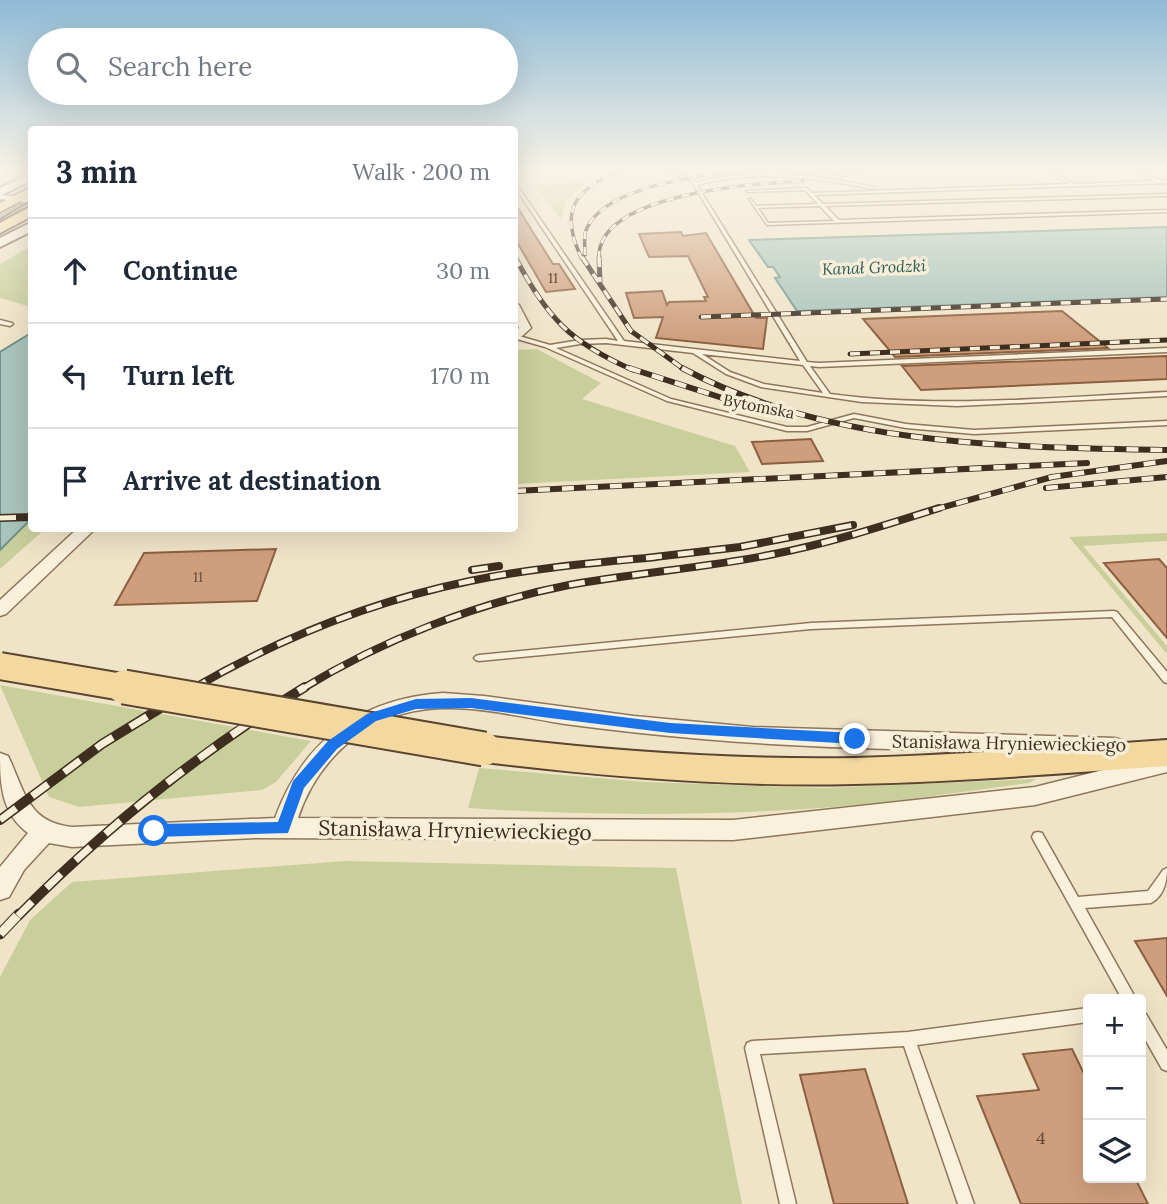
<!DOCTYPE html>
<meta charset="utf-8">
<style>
body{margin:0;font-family:Lora,serif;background:#f2f2f3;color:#1f2937}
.controls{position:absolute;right:21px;bottom:21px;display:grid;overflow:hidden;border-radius:7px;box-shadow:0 7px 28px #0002}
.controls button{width:63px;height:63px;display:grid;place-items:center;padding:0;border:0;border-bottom:2px solid #e0e1e3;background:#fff;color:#1f2937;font:35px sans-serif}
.stop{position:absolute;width:21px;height:21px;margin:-16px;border:5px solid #1a73e8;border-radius:50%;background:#fff}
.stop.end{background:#1a73e8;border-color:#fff;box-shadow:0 2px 7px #0008}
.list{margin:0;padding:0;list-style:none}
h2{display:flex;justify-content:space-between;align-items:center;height:91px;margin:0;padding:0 28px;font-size:30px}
h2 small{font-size:23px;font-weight:400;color:#747a83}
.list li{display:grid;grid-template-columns:46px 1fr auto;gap:21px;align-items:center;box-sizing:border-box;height:105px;padding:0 28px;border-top:2px solid #e0e1e3}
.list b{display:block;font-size:26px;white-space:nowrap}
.list em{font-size:23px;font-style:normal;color:#747a83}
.icon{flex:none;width:38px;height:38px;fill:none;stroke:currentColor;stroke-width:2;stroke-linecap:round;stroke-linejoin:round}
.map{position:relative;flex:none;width:1167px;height:1204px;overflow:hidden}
.search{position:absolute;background:#fff;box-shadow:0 7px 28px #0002;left:28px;top:28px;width:490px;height:77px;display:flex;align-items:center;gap:18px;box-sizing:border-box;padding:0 24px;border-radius:38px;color:#747a83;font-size:26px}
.panel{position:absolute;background:#fff;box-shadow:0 7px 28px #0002;left:28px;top:126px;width:490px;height:406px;border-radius:7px}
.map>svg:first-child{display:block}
</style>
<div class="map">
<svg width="1167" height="1204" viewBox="0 0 1167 1204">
<rect width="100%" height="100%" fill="#f0e4c8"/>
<path fill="#c9cf9b" d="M588,181L566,201L561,220L536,186Z
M31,246V307L0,298V264Z
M537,349L601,383L582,399L735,446L750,472L515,484V350Z
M31,519L32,528L45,529L0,569V550Z
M1167,533V541L1083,546L1167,646V654L1069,537Z
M0,685L311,741L276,782L262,790L79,807L49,797Z
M479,768L646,782L823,788L1036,779L1029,783C964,791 899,802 834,807C712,816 589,816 468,808Z
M345,861L676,868L742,1204H0V977L30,920L72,882Z"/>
<path fill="#a9c4bc" stroke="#6f938a" stroke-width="2" d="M1167,227V297L797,311L775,278L780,277L773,267H768L749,240Z
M31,333V519L0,550V352Z"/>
<path fill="#cf9f7d" stroke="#8d5f41" stroke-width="2" d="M514,202L553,264H559L575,289L546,292L514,237Z
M681,232L683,236L706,233L756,318H767L763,349L656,338L663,317L634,318L626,293L662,291L667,305L669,302L706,301L704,297H708L688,256L649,257L639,234Z
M1062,311L1108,348L895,357L863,319Z
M1167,356V379L921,390L902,366Z
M811,439L823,461L762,464L752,442Z
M276,549L257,601L115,605L144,553Z
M1159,559L1167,568V638L1104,563Z
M1167,938V996L1135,941Z
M1072,1049L1088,1082V1178H1135L1148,1204H1021L977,1096L1039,1090L1023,1054Z
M865,1069L890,1147L908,1204H834L800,1075Z"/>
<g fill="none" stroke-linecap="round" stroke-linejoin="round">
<defs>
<path id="lane" d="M667,171H672L694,180L696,183C754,167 816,175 874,187L873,189C815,178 755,169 697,185L807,362L819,363L1167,348V352L819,367L810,366L830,394C942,409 1055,397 1167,392V396L957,406L862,402L761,387L726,374L693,353L606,343L580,344L556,348L671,399L787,427H807L854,414L906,424L974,430L1167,421V425L974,434L906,428L854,418L807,431H787L667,401L545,347L517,339V337L519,336L550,345L580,340L606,339L618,341L514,186V181L624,341L800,361L692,182ZM702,354L803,365L823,393L764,384L730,372Z
M850,171H856L834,179L831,178Z
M1046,171H1051L1075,184L1155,181L1136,171C1148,171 1156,181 1167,181V183L814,195L823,204L1167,194V196L825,206L839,220L1167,210V212L767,225L749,199H751L756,206L818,204L805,190L748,192L746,191L806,188L812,193L1069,184ZM820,206L834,221L768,223L758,208Z
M32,199V202L0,220V217Z
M0,320L12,323L13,324L10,326L0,324Z
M1114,611L1117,612L1167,672V683L1164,682L1112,617L811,629L479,661L476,660L474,658L476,656L479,655L811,623Z
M1038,832L1042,833L1078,897L1148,891L1163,870L1167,868C1167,882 1164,896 1151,903L1085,908L1136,999H1122L1034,841L1032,837L1034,833Z
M1088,1008V1022L917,1045L974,1204H958L904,1046L760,1054L796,1204H780L745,1048L747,1043L752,1041L908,1032Z
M1141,1012L1146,1014L1167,1050V1071L1162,1069L1141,1032Z"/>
<path id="street" d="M0,195L32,198V203L0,199Z
M514,302L519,305L531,328L514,343V333L519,328L514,317Z
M78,528H96L6,614L0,616V600Z
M443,693L484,696L634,716L753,727L1115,738L1122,740L1125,746L1122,752L1115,754C977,750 839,751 702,739C656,735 610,730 565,724C513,716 455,699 402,714C352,728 314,769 298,818L733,820L1035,787L1167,754V772L1035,805L733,840L255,838L72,847L49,843L24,870L9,897L0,900V867L28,833C1,813 0,784 0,753L8,756C25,791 27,822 72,827L275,818C304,739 360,699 443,693Z"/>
<path id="secondary" d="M32,172V180L0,196V188Z
M32,222V231L0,247V238Z"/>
<path id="primary" d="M32,187V195L0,212V203Z
M32,206V216L0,233V223Z
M484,736C607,751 731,760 854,758C959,755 1063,747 1167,740V766C1063,773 959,782 854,784C731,787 607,777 484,762L473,758L468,749L473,740Z"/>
</defs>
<use href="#lane" stroke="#8d765c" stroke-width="3"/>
<use href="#street" stroke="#8d765c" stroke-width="3"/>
<use href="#secondary" stroke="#6f573f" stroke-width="4"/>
<use href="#primary" stroke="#5b4430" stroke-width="4"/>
<use href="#lane" fill="#faf1dc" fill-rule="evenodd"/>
<use href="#street" fill="#faf1dc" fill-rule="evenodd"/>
<use href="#secondary" fill="#faf1dc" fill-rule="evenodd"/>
<use href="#primary" fill="#f3d9a0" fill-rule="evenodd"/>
<path stroke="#3d2e20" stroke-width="2" d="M0,219L32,200"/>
<defs>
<path id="rail-far5" d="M794,173L863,171
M514,255L516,259
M585,255C585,249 584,239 585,233C599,187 701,175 741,171
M582,259C559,212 573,190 619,171
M599,259C595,193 759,183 803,181"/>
<path id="rail-far4" d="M515,257C548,318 569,342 633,370
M582,257L631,331L685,370
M599,257L600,282
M701,317L1167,299
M850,354L1167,340"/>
<path id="rail-far3" d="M629,368L738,403
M682,368C829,446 1004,447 1167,450
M1046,488L1167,477
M514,491L1087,463
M933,510L1052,477L1167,461"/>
<path id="rail-far2" d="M0,518L32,517
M646,558L740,547L853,525
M472,570L499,566
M192,689C278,639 373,601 470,581C531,568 594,563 656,557
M302,689C382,640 477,603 569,585C635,573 703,568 769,555C827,544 883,526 939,508"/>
<path id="rail-far1" d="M0,820L102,744L195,687
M18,916C105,828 199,752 305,687"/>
<path id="rail" d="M0,934L19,914"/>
</defs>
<use href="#rail-far5" stroke="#3d2e20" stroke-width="3.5"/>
<use href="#rail-far4" stroke="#3d2e20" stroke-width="5"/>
<use href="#rail-far3" stroke="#3d2e20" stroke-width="6"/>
<use href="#rail-far2" stroke="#3d2e20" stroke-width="8"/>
<use href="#rail-far1" stroke="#3d2e20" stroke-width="10"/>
<use href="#rail" stroke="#3d2e20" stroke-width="11"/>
<use href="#rail-far5" stroke="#f7eed8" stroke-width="2.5" stroke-dasharray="8" stroke-linecap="butt"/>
<use href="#rail-far4" stroke="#f7eed8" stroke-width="3.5" stroke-dasharray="10" stroke-linecap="butt"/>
<use href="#rail-far3" stroke="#f7eed8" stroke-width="4.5" stroke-dasharray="12" stroke-linecap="butt"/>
<use href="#rail-far2" stroke="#f7eed8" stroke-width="5" stroke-dasharray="16" stroke-linecap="butt"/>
<use href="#rail-far1" stroke="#f7eed8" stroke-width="7" stroke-dasharray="20" stroke-linecap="butt"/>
<use href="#rail" stroke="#f7eed8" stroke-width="9" stroke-dasharray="25" stroke-linecap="butt"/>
<defs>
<path id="primary-bridge-far1" d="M0,666L134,689"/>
<path id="primary-bridge" d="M124,687L484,749"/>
</defs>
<use href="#primary-bridge-far1" stroke="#5b4430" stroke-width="30" stroke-linecap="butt"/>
<use href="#primary-bridge" stroke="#5b4430" stroke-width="37" stroke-linecap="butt"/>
<use href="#primary-bridge-far1" stroke="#f3d9a0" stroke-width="26"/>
<use href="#primary-bridge" stroke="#f3d9a0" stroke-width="33"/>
</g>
<linearGradient id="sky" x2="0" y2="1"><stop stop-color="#8fbad6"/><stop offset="0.5" stop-color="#f8f3e6"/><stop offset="1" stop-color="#f8f3e6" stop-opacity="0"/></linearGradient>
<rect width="1167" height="340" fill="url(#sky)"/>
<path fill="#1a73e8" d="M471,698L670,723L855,733L861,739L855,744L670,733L471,708L416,709L376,721L337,749L304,788L288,833L154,837L147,831L154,824L278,822L293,781L328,741L367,714L416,699Z"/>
<g text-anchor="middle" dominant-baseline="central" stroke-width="7" stroke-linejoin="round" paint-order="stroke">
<g font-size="14" fill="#624a37">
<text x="553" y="278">11</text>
<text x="198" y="577">11</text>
</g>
<g font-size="16" font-style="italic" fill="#2f5d5a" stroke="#f7eed8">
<text transform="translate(874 267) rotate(-2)">Kanał Grodzki</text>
</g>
<g font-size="16" fill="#3d2e20" stroke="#f7eed8">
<text transform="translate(759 406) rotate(11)">Bytomska</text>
</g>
<g font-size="18" fill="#3d2e20" stroke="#f7eed8">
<text transform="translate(1009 743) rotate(1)">Stanisława Hryniewieckiego</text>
</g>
<g font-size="18" fill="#624a37">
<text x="1041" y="1137">4</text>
</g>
<g font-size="21" fill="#3d2e20" stroke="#f7eed8">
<text transform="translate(455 830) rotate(1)">Stanisława Hryniewieckiego</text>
</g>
</g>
</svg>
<div class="controls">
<button>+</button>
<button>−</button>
<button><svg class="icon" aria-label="layers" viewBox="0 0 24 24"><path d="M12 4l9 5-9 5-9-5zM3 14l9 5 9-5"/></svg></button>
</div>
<div class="stop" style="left:154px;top:831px"></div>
<div class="stop end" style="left:855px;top:739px"></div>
<div class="search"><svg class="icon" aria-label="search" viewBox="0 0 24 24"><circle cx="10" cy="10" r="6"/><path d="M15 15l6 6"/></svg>Search here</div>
<section class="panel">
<h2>3 min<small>Walk · 200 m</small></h2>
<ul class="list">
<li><svg class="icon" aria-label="ahead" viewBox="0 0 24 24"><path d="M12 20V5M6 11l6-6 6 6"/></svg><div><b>Continue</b></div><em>30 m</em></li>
<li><svg class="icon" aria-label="left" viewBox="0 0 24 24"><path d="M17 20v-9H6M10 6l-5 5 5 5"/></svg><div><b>Turn left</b></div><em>170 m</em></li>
<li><svg class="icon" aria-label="arrive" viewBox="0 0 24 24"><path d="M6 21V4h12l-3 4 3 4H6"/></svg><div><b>Arrive at destination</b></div></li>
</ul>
</section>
</div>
